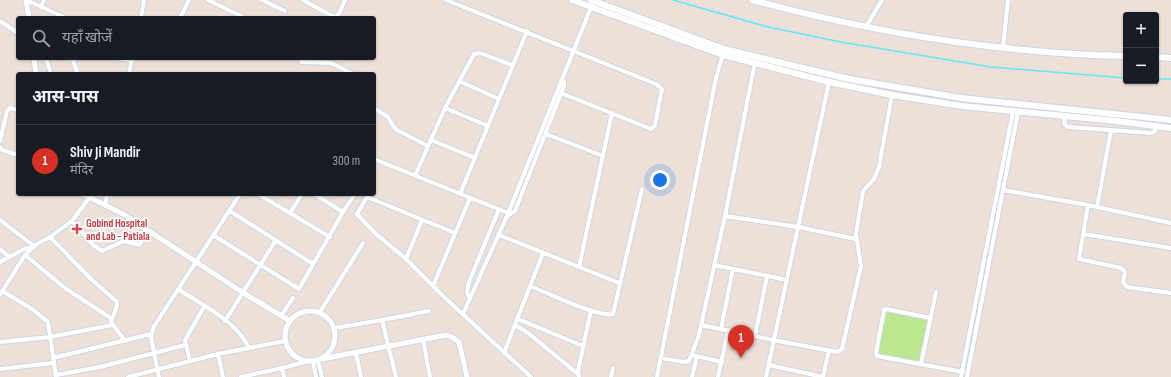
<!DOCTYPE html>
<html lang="hi">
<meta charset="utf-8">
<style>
body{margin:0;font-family:"Sofia Sans Condensed","Noto Sans Devanagari",sans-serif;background:#242831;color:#f1f3f6}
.controls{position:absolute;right:12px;top:12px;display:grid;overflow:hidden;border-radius:4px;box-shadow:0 1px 3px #0004}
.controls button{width:36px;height:36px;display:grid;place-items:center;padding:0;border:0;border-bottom:1px solid #363941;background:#171b24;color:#f1f3f6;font:20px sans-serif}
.you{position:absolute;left:660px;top:180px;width:14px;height:14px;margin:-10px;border:3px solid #fff;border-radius:50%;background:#1a73e8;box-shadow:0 0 0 6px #1a73e833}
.badge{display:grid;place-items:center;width:26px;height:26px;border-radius:50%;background:#d93025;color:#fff;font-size:13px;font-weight:700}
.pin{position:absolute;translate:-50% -33px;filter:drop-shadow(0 1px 2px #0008)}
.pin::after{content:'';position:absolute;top:21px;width:14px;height:12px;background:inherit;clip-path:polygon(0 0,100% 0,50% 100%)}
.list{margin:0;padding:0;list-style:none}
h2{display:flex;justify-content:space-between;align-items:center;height:52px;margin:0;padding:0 16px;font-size:17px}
h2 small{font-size:13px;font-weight:400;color:#9ea1a6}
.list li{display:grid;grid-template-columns:26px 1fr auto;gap:12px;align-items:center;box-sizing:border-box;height:72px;padding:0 16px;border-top:1px solid #363941}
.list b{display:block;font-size:15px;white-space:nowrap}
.list p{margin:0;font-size:13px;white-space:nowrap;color:#9ea1a6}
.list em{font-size:13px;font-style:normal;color:#9ea1a6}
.icon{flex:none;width:22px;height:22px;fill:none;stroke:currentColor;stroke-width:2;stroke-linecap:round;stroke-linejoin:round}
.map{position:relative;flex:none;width:1171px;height:377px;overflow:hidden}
.search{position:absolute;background:#171b24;box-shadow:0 1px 3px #0004;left:16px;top:16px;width:360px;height:44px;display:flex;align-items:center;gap:10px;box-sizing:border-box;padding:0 14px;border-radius:4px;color:#9ea1a6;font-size:15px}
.panel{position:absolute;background:#171b24;box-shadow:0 1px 3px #0004;left:16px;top:72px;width:360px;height:124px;border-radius:4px}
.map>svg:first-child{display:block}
</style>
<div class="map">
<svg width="1171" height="377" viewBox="0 0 1171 377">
<rect width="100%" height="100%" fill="#ece0d8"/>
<path fill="#bbe88f" d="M887,312L927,320L919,361L878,353Z"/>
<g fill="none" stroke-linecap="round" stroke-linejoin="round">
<path stroke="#61e7f8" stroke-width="1.5" d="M673,0L768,27L841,42L991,67L1126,78
M1156,79H1171"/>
<defs>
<path id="minor" d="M26,0L66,18
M208,0L245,18
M262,0L285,11
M303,0L334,17L339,14L345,0
M446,0L656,84L662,89L655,125L651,129L561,93
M41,7L44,0
M141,18L144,0
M180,18L189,0
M0,21L18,33
M866,27L882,0
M1003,48L1008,0
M46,58L51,74
M72,58L78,74
M118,58L132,61
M301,62L331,63L353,74
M129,74L132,58
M459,81L499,99
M374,108L388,117L393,126L397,130L428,146
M445,108L488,126
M1065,117L1064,124L1068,127L1150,133L1154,132L1157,125
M546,134L603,156
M431,140L475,158
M0,141L7,111L10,108L18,110
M0,147L2,150L18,155
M374,159L508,213
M415,176L445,108L474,54L480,53L512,65
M1003,190L1088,205L1171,223
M258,194L330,237
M314,194L343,212
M460,194L527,31
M1088,205L1079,259L1121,268L1125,272L1123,282L1127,287L1171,293
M105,206L107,194
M1097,207L1111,130
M230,211L313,264
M290,213L302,194
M507,216L515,211L564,86V82L561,80
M725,216L798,227L856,239
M0,220L34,246
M72,221L93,245L102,251L124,241L139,245L149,231
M455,233L367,197L357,214L375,233L406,259L443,296L531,377
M1083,234L1171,248
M213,235L299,289L343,212L355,194
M499,235L619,283
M50,237L90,278L117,302V306L111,322L125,341
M0,249L9,257
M25,255L65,288L112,319
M406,259L422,220
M0,262L26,248H32
M714,265L787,280
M579,267L612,113
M433,286L470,198
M530,286C546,292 598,318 613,314L642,189
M178,289C203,306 236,320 249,348
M2,291L32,309L48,322L56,377
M0,295L25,255L37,244L50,237L72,221L89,198
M470,299L467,292L469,282L499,209
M320,312L363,243
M463,314L507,216L592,5
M281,316L293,298
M930,318L887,309L884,310L876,353L877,356L963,372
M518,319L583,346
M382,320L429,311
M225,321L276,240
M515,325L528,333L578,374
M701,325L773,340L837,352L842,349L861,266L856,234L863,191L874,179L879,167L892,95
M335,328L382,320L396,377
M721,329L733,269
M755,336L767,276
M423,339L430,377
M0,342L50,337L112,325
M356,353L361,377
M504,353L543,253
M218,354L223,377
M692,355L722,362
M53,358L151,334
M661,358L683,362L689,361L699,335L725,216L755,62
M190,361L185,340L204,307
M318,361L322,377
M313,362L316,377
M921,364L936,292
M769,365L823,377
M0,369L53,363
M56,375L100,367L185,345
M128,377L218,354L285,341
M159,377L151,338L153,328L240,194
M241,377L282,368
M284,377L282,368L309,361
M579,377L578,371L591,310
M611,377L613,368
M657,377L716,78L723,54
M692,377L697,356
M718,377L728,330
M766,377L829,82
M823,377L829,350
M961,377L1013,112
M967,377L1018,112"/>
<path id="tertiary" d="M26,0L29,18
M34,58L36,74
M83,194L123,214L242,292L290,321
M285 336a25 25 0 1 1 50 0a25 25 0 1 1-50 0Z
M322,359L446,335L452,337L459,342L467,377"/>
<path id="secondary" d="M572,0L723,55L829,82L892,95L962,106L1116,121L1171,128
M591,0L724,49L849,79L961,98L1171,120
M752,0C874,33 1000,53 1126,56
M1156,57L1171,58"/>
</defs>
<use href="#minor" stroke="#cdd5e3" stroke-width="6"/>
<use href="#tertiary" stroke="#cdd5e3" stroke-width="7"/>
<use href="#secondary" stroke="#cdd5e3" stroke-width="8"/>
<use href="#minor" stroke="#fff" stroke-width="4"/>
<use href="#tertiary" stroke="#fff" stroke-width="5"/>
<use href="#secondary" stroke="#fff" stroke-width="6"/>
</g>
<path fill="#e0444e" stroke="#fff" stroke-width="1.5" d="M75 223h4v4h4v4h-4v4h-4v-4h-4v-4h4z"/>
<g text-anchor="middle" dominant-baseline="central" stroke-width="3.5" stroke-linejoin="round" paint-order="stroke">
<g font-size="11" font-weight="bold" fill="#be3a42" stroke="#fff" text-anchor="start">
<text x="86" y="223">Gobind Hospital<tspan x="86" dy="13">and Lab - Patiala</tspan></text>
</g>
</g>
</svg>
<div class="controls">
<button>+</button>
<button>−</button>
</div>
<div class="you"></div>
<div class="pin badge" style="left:741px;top:358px">1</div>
<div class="search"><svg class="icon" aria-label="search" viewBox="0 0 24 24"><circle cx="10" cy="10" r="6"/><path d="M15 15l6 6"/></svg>यहाँ खोजें</div>
<section class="panel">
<h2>आस-पास<small></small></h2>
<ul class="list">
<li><span class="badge">1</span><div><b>Shiv Ji Mandir</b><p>मंदिर</p></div><em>300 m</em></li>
</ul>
</section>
</div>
